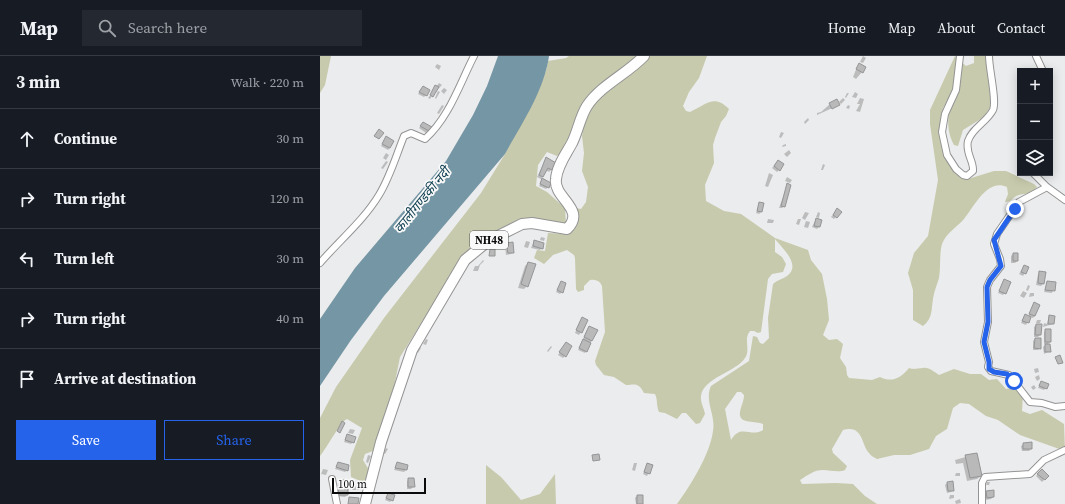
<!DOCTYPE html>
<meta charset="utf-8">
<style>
body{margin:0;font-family:"Source Serif 4","Noto Sans Devanagari",serif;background:#242831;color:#f1f3f6}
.controls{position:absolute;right:12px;top:12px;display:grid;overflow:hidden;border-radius:0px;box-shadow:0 2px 10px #0003}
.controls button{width:36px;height:36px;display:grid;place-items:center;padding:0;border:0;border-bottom:1px solid #363941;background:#171b24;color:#f1f3f6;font:20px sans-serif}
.scale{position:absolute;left:12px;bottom:10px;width:94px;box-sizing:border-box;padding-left:4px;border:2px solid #0b0b0c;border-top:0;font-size:11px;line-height:14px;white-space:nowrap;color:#0b0b0c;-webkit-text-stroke:3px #f9f9fa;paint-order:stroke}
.stop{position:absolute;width:12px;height:12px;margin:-9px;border:3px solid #2563eb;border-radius:50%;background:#fff}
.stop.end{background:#2563eb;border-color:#fff;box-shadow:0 1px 4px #0008}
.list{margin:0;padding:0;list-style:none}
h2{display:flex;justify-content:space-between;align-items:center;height:52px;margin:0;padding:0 16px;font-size:17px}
h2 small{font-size:13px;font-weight:400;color:#9ea1a6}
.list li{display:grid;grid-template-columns:26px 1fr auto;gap:12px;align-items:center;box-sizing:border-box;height:60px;padding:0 16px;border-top:1px solid #363941}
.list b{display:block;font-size:15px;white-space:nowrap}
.list em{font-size:13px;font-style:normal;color:#9ea1a6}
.actions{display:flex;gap:8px;padding:12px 16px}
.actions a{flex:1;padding:9px 0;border:1px solid #2563eb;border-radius:0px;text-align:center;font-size:14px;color:#2563eb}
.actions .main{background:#2563eb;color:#fff}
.icon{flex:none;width:22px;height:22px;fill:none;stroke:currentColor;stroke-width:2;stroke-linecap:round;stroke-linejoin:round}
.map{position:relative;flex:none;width:745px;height:448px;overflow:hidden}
header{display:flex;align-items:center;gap:24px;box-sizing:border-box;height:56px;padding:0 20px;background:#171b24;border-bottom:1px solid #363941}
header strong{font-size:19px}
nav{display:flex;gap:22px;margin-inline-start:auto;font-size:14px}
.search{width:280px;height:36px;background:#242831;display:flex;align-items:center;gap:10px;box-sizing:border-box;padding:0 14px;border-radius:0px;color:#9ea1a6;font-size:15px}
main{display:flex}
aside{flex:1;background:#171b24}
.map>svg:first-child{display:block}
</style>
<header>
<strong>Map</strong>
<div class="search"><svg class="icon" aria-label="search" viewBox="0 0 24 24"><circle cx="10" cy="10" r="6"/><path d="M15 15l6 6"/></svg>Search here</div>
<nav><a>Home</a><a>Map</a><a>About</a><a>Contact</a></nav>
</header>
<main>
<aside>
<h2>3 min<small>Walk · 220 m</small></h2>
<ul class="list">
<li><svg class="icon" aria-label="ahead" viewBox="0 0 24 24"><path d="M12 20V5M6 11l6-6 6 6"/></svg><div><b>Continue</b></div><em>30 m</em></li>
<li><svg class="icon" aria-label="right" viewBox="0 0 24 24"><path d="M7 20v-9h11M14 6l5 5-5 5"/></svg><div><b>Turn right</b></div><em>120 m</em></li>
<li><svg class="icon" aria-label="left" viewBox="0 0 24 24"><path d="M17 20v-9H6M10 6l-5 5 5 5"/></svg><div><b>Turn left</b></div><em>30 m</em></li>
<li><svg class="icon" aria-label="right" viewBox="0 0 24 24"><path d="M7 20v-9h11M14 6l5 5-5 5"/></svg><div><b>Turn right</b></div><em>40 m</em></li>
<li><svg class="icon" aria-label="arrive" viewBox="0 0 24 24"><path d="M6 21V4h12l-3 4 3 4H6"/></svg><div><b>Arrive at destination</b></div></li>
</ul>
<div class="actions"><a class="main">Save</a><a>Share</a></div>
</aside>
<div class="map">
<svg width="745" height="448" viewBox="0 0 745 448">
<rect width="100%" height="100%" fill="#ebeced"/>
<path fill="#c7caac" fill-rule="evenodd" d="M0,0H11L5,29L0,37Z
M249,0H318L266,45L245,93L237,100L227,96L218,109L216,130L227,136L245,152L246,169L208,165L167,181L145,197L80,301L71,346L53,395L45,398L43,404L49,414L45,427L31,421L30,404L42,372L27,363C20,366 7,392 0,400V362L16,331L64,262L161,137L185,98L226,15L228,5L246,2Z
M328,0H387L379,22L369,36L363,50L366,55L370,56C387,48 394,38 409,53L406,60L401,66L395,82L393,89L394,107L385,129L386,145L404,155L421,158L455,182L488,194L491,204L502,218L507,243L509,264L503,279L509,284L517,283L523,288L520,302L526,311L527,319L529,322L552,324L560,321C572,327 581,322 589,312C595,314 597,312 603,312C609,311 614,316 619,319L634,313L650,318H661L669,324L677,323L686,333L698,331L703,338L702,355L710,358L722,354L744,368L745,395L700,379L678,364L666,360L649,348L640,347L633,352L627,373L616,380L609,393L590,399H574L557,403C554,401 551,400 549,397C541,388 543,368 523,374L512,393L513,397L527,410L525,414C518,417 511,414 503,414C494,414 488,419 480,424L482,428L516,427L533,428L545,440L557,448H357C371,429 390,398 393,375C396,359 384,345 391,330L429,305L433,280L437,281L440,287L443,288L449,282L448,262L453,228C457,224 463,223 467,220C482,209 462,192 455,183V196L462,201L466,208L463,216L452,218L448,223L441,276L438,277L434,275H430C423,283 431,294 425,302C416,316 383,322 381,340C380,346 384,352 385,358L380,367L376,368L366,357H362L357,363L345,357L339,356C336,349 338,344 335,338L324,337C319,327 316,328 306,329L294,321L284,319L276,309L275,305L285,276L282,230C280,225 276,223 270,224L264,230V234L258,236L256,233L255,202L254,199L247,194L233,199L224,208L214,202L217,194L225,195L228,177L249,178C258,171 256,161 256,152L261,153L266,146L268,131L262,115L264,97L262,80L265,66L270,52L279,40ZM417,336H421L424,339C424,345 421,350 420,356C418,369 436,364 443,368V374C431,382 421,367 411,384L405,353Z
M635,0L646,10L654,7V0H666L672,41L671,50L664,61L643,74L638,90L634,89C624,70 629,55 634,34L623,52L620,77L630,109L635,116L643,122L648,123L674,115H686L714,128L717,131C712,138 707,137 699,139C693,140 692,146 685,146L688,138L687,131C667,122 654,151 644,163C636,172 627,176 622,188C619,199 621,211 619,222C617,229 614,235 613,243C611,254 613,262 603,270L593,264V234L588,217L594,197L608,180L618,124L610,68V54Z
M166,409L181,421L201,444L220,438L235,418L236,448H166Z"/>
<path fill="#7596a4" d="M178,0H229C224,35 202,67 185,98L64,240L31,284L0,330V263L35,212L126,105L153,59L167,30Z"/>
<path fill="#0003" d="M543,0L546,2L543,7L540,6Z
M117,8L121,10L119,14L115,11Z
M537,11L542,16L536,23L533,21Z
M119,27L122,29L119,32L118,31L110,43L108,42Z
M124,32L127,34L124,38L121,35Z
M101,33L106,39L104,41L98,38Z
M118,35L120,36L116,43L115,42Z
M535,36L538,38L536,42L532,41Z
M527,37H529L526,42L525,41Z
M523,42L525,44L521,48L519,46Z
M540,42L544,43L540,56L536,55L540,48H537Z
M510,48L519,49L497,59V57L501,56Z
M122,49L124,50L119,58L117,57Z
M528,49L530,50L529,53L526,52Z
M488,62L489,64L485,68L484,66Z
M103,67L110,71L106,77L99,72Z
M461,76L464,77L461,82L459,81Z
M64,84L70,92L68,94L61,90Z
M466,88V90L462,91L463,89Z
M469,94L471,97L467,101L464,98Z
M66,97L69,99L66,104L63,102Z
M226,103L234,107L231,114L229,116L226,114L221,123L217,121Z
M66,105L68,106L63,113L61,112Z
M456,107L459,114L457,116L452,112Z
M503,108L505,109L503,114H501Z
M449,117L453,119L448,131L445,130Z
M467,121L472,124L470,127L465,125Z
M222,124L228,131L226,133L219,130Z
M468,128L464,150L462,152H459Z
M440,147L441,156L439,158L436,157Z
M485,156L489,157L485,164L482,162Z
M498,156L500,157L499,162L496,161Z
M515,156L516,161L514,163L511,161Z
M448,163L454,164L453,167H447Z
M478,163H481L479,169L476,168Z
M496,163L499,171L497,173L492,171Z
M486,165L490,166L488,172L484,171Z
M221,181L225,182L224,185L220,184Z
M206,185L210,186L208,192L204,191Z
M214,185L222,192L220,194L211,192Z
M187,188L193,196L191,198L186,199L185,190Z
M693,198L697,205L695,207H691V200Z
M163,204L164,205L160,209L158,215H153L155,210H158Z
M208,207L207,230L204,233L198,232L205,210Z
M704,210L708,212L703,220L699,218Z
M720,216L725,217L723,228L721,230L716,229L718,218Z
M684,224L685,237L683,239L678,237Z
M241,226L242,236L240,238L236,236Z
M727,226L735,227L732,237L724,236Z
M708,229L710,230L708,235L706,234Z
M703,235L707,237L704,242L700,240Z
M710,237H714V240L709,241Z
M714,248L718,249L715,260L713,262L710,261L706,269L701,267L705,259L708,260Z
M729,260L733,268L723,271L724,267L727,268Z
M717,264H721L720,267H716Z
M260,265L261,276L259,279L255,277Z
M716,269H721L720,279L718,281H714V271Z
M267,274L272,284L265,297L258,294Z
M726,274L730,286L727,289L730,295L724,298L723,291L726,288H724V276Z
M106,283L108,284L106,289L103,288Z
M715,283L720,292L718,294H713V285Z
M246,287L245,300L243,302L238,299Z
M99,290L101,292L98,297L95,295Z
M231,290L232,291L228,296L227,295Z
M718,312L719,316L715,317L714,313Z
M719,319L720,323L717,325L715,321Z
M721,326L726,332L724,334L718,332Z
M714,329L716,332L713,334L711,331Z
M30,373L35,374L33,378L28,377Z
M27,379L33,386L31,388L24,386Z
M704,388L711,393L709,395H702L701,390Z
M66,392L68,393L65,398L63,397Z
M656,398L661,420L657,423L647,425L643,407L636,408L635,404Z
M48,399L51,400L48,407L46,406Z
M18,407L27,414L25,416L15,413Z
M314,407H317L315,415L312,414Z
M77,408L86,414L84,416L74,414Z
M327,408L332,410L327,420L323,418Z
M3,413L8,414L6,419L1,418Z
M722,414L728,420L722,426L716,420Z
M640,417V420H635L636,417Z
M19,423H26V427L19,428Z
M89,423L94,430L91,433H87V425Z
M667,426H670L669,429H666Z
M627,427L633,434L631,436L627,437L625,429Z
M33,430L39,431V434H32Z
M19,433L27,439L25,441L17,440Z
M667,436L673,441L671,443L665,444V438Z
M68,438L72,444L70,446L65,444Z
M630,439H634V442L629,443Z
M317,440L322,448H316L315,442Z
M640,443L641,447L636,448L635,445Z"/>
<path fill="#b9b9ba" stroke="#949596" d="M539,7L546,11L543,17L536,13Z
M115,29L119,31L113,41L110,39Z
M103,30L110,34L107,40L99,36Z
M517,43L520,49L512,53L509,47Z
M103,66L112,71L109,75L100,70Z
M59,73L64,77L59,83L54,80Z
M66,80L74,85L70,92L62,88Z
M226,101L236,107L232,114L228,112L223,121L219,119Z
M458,104L464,108L460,115L454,110Z
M222,122L231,127L229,132L220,128Z
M467,127L471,129L465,151L461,150Z
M439,146L444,147L442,156L437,155Z
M517,152L522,156L517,162L513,159Z
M496,162L502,164L500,171L494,170Z
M214,184L224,187L223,193L213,190Z
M193,186L194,197H188L186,187Z
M170,193H175V200H169Z
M693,197H698V205H693Z
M208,206L216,208L208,231L201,228Z
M704,209L709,211L706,218L701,216Z
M719,215L726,216L724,228L718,227Z
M684,223L691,226L686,238L679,235Z
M241,225L246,227L243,237L237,234Z
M727,225L736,226L735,235L725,234Z
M714,246L720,249L715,260L709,258Z
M705,258L711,261L709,267L702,265Z
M729,259L735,260L734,268H728Z
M262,261L268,264L262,277L256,274Z
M716,268H722L721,279H715Z
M269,270L278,274L272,285L264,281Z
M725,273H731V286H725Z
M715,282H721V293L714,292Z
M263,283L271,287L267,296L259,292Z
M246,286L252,290L246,301L239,296Z
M725,288H730L731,296H725Z
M740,299L743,307L738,308L735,301Z
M721,325L729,328L727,333L719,330Z
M22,365L25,367L20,377L17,375Z
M27,378L36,381L34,387L25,384Z
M712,386V393H703V387Z
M657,397L662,420L650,422L645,399Z
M279,398L280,404L273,405L272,399Z
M18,406L29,409L28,415L16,411Z
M77,406L88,409L87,414L75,412Z
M327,407L333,409L330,418L324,416Z
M722,413L729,420L725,424L717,418Z
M88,422H94L95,431H88Z
M633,425L634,435H628L627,426Z
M19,432L28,433V439H18Z
M674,434V441L667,442L666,435Z
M68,437L75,439L73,445L66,442Z
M317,439H323V448H317Z
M29,441L39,442L38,448H28Z"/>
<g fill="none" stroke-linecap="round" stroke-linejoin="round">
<defs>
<path id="minor" d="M640,0L636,34L625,58L622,76L627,99L636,113L643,119L647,120L653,115C654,105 645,97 648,85C652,72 667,66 673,54C677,45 669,13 669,0
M716,0L723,15
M713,117L727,131L745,144
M727,131L699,146L677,178L674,188L680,203L681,210L670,224L667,231L668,266L664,286L669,306L668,311L671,315L689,319L710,346L722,347L735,351L745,350
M0,207C19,185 44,164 59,139C70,121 76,100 84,80L91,77L105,83C129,62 140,27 154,0
M12,423L17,448
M662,448V427L665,421L710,418L724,404L745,394"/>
<path id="trunk" d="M45,448L61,386L92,294L145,204L168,185L202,168L212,167L247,173C267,153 233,142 236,123C237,110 246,98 252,87C258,75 260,61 267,50C281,29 307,18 324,0"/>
</defs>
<use href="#minor" stroke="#949495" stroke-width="8"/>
<use href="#trunk" stroke="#949495" stroke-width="12"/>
<use href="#minor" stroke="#fff" stroke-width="6"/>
<use href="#trunk" stroke="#fff" stroke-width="10"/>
</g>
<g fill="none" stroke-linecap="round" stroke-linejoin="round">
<path stroke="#2563eb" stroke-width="5" d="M694,325L687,318L674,316L669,313V306L664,286L668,266L667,231L670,224L681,210L674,184L695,153"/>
</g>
<g text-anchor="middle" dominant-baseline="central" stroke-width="3.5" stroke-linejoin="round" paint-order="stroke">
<rect fill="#f9f9fa" stroke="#525253" stroke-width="1" x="150" y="175" width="38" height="18" rx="3"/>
<g font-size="11" font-weight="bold" fill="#0b0b0c">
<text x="169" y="184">NH48</text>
</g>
<g font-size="13" font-style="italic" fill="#124253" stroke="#f9f9fa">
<text transform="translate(102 144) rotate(-51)">कालीगण्डकी नदी</text>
</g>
</g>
</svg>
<div class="controls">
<button>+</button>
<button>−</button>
<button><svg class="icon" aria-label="layers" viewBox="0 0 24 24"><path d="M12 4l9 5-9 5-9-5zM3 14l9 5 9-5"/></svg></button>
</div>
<div class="scale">100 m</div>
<div class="stop" style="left:694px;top:325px"></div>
<div class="stop end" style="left:695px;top:153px"></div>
</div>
</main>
